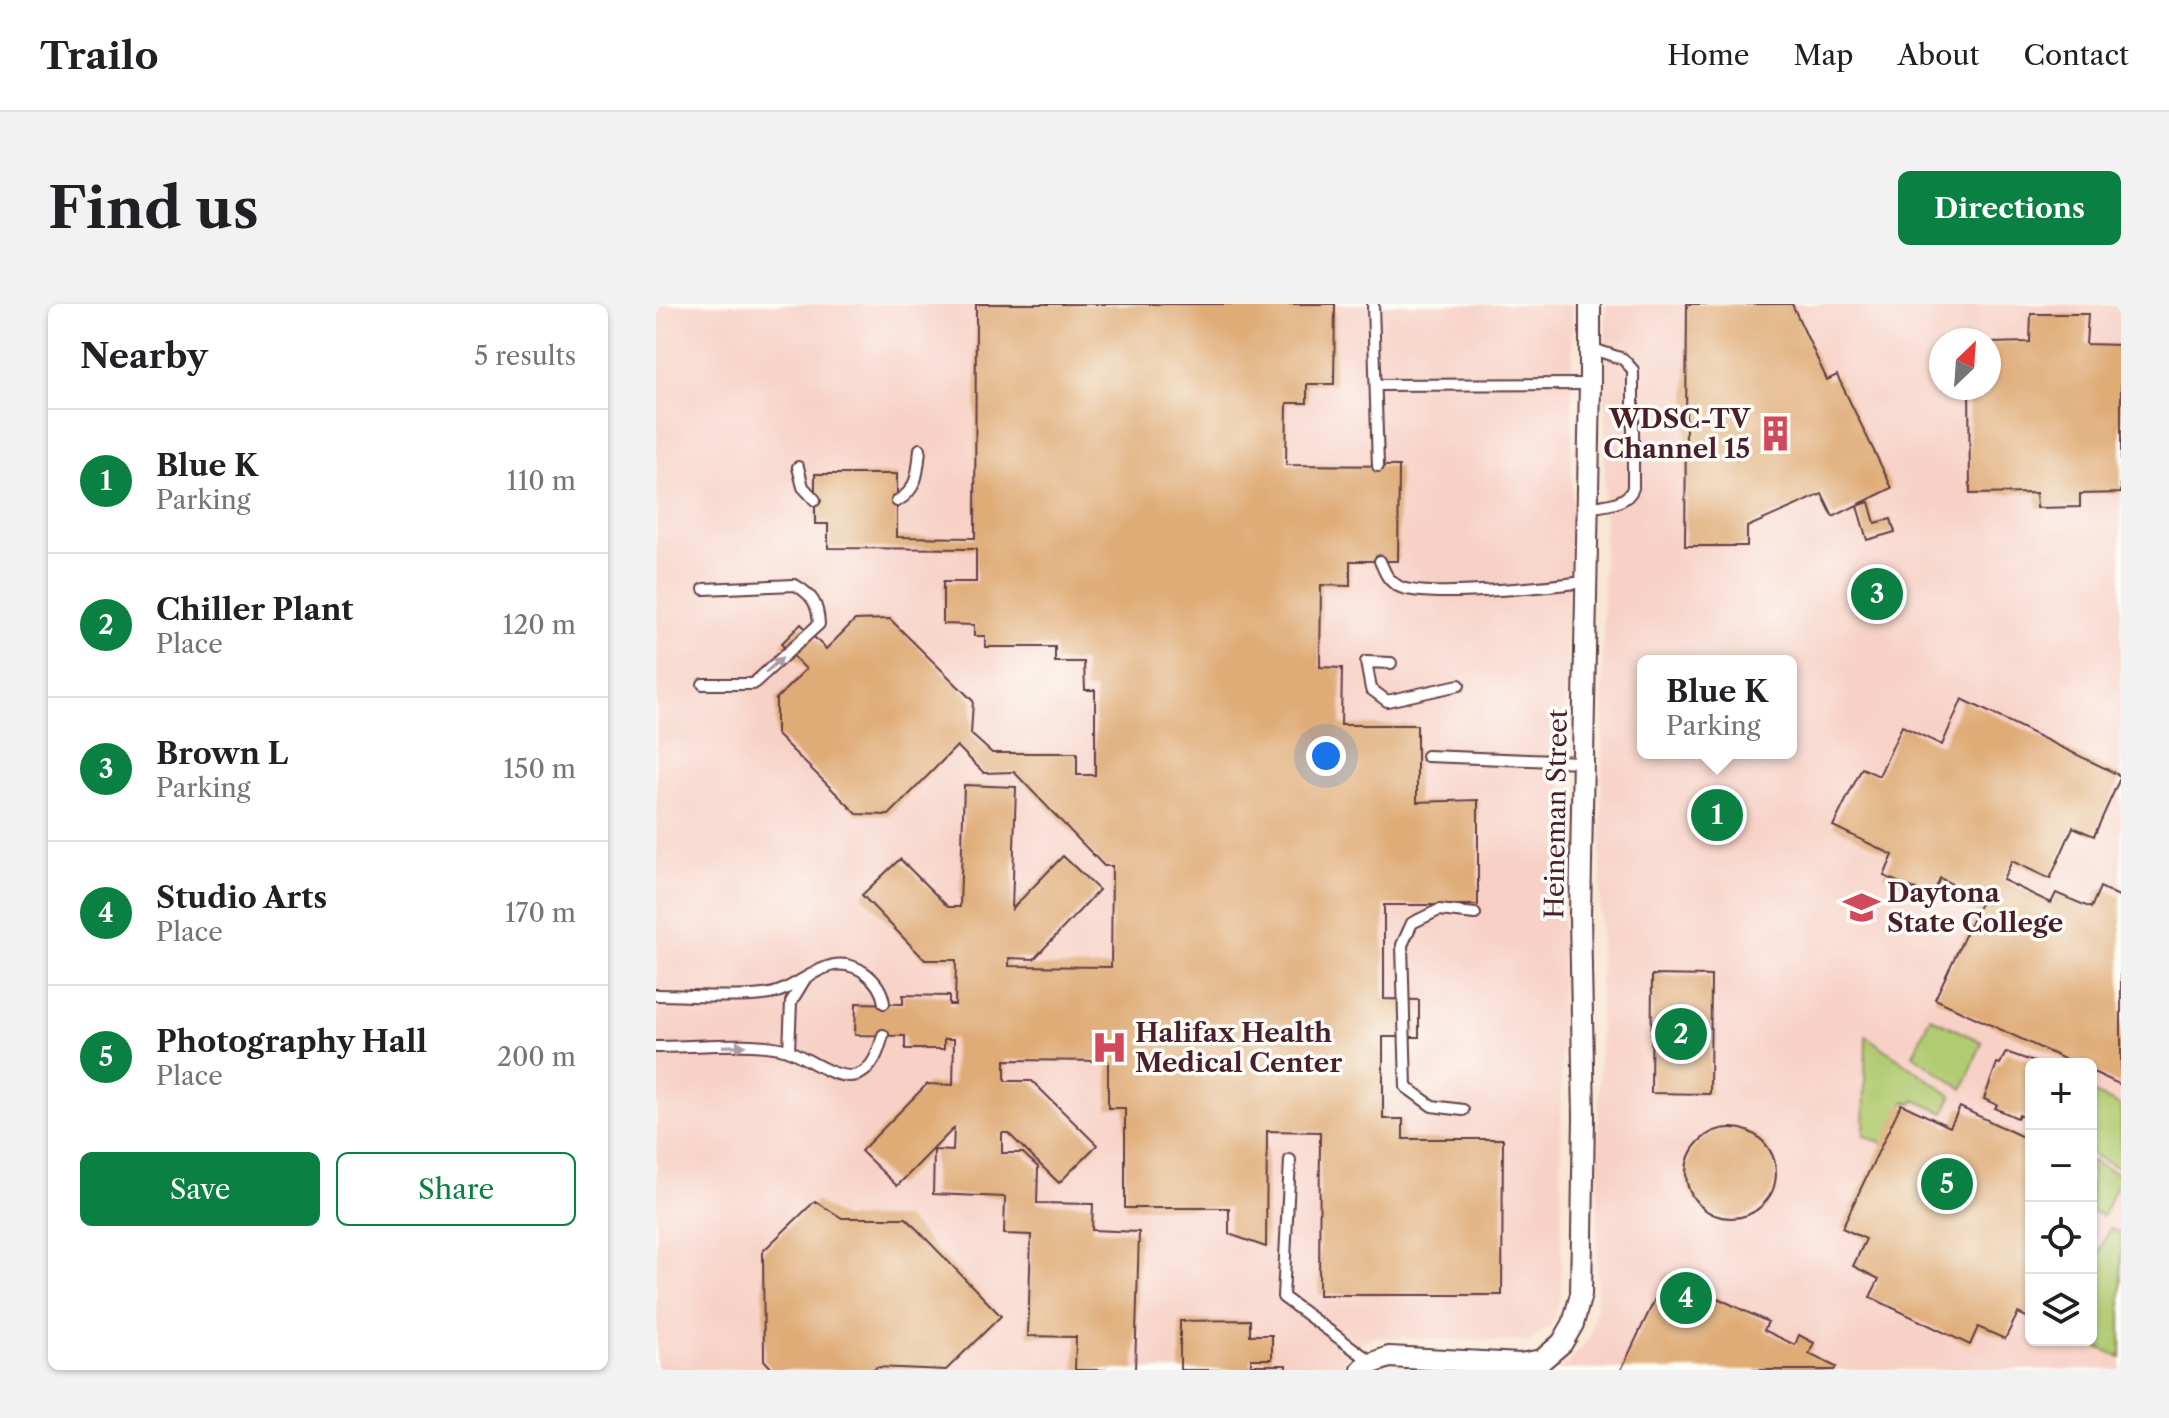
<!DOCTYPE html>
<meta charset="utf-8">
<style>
body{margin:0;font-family:"Libre Caslon Text",serif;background:#f2f2f2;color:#202124}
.controls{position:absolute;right:24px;bottom:24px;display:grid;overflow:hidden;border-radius:12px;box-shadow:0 2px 6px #0004}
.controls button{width:72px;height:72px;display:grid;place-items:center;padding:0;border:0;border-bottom:2px solid #e0e0e0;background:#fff;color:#202124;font:40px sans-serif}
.compass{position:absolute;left:1273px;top:24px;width:72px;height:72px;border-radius:50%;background:#fff;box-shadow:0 2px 6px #0004;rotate:25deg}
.you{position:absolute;left:670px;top:452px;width:28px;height:28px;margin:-20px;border:6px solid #fff;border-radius:50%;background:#1a73e8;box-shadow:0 0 0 12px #1a73e833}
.badge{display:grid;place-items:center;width:52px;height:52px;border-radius:50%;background:#0b8043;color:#fff;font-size:26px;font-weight:700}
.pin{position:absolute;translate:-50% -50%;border:4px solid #fff;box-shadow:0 2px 8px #0006}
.popup{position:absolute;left:981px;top:351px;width:160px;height:104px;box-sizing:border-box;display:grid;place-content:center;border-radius:12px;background:#fff;filter:drop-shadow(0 2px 6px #0005);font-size:26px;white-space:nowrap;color:#757577}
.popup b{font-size:30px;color:#202124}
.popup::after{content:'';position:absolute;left:50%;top:100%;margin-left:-16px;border:16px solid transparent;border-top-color:#fff}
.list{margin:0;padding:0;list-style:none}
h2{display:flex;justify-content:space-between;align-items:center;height:104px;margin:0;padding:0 32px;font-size:34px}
h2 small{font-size:26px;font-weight:400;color:#757577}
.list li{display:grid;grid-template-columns:52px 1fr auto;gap:24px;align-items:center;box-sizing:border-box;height:144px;padding:0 32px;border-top:2px solid #e0e0e0}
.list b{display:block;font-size:30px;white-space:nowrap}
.list p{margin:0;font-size:26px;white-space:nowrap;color:#757577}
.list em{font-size:26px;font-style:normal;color:#757577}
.actions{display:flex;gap:16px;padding:24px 32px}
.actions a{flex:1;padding:18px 0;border:2px solid #0b8043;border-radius:12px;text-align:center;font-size:28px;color:#0b8043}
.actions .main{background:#0b8043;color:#fff}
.icon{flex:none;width:44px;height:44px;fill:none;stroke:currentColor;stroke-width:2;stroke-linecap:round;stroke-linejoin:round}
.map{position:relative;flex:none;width:1465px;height:1066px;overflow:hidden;border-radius:12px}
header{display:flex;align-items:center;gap:48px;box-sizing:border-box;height:112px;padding:0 40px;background:#fff;border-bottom:2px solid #e0e0e0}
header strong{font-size:38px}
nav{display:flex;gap:44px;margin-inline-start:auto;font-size:28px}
.intro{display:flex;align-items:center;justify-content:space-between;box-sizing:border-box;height:192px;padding:0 48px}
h1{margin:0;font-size:56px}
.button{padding:20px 36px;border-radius:12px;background:#0b8043;color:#fff;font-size:28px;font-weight:700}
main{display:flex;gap:48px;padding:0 48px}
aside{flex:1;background:#fff;border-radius:12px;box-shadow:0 2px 6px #0004}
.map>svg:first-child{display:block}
</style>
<header>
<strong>Trailo</strong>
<nav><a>Home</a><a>Map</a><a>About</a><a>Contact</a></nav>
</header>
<div class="intro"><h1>Find us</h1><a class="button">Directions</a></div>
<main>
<aside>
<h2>Nearby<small>5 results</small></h2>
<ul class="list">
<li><span class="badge">1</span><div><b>Blue K</b><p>Parking</p></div><em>110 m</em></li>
<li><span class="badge">2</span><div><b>Chiller Plant</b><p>Place</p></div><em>120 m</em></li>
<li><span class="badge">3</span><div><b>Brown L</b><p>Parking</p></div><em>150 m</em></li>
<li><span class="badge">4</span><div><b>Studio Arts</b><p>Place</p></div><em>170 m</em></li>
<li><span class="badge">5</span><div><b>Photography Hall</b><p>Place</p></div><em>200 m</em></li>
</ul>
<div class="actions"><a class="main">Save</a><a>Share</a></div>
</aside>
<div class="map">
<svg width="1465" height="1066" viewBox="0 0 1465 1066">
<rect width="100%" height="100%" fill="#fdfcf7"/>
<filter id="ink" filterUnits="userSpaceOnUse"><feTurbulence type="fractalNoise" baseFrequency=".0125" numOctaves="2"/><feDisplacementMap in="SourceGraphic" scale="16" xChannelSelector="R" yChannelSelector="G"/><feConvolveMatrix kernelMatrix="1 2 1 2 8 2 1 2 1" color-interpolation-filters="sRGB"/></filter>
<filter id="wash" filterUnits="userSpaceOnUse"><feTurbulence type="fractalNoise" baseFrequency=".006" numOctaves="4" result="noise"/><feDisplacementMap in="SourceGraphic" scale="32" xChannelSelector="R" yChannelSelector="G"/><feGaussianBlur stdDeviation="1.8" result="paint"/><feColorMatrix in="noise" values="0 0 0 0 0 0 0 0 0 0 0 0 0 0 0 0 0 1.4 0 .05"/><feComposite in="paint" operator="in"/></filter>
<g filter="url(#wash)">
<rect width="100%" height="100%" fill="#f8e7d3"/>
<path fill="#f7d1c6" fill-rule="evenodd" d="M0,0H916V196L906,497L905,991L894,1022L872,1038L715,1033L697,1043L683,1066H0Z
M950,0H1465V1066H895L909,1063L934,1034L941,998ZM1285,36H1333V84H1285ZM987,357H1135V449H987ZM1375,760H1435V1036H1375Z"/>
<path fill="#b1cb71" stroke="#7e754e" stroke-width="2" d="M1274,713L1326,738L1307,785L1257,751Z
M1210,732L1296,792L1288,809L1259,796L1256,800L1249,797L1228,840L1208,832Z
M1435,788L1465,802V865L1435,850Z
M1435,857L1465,871L1447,912L1435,907Z
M1454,924L1465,930V1054L1426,1036H1435V966Z"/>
<g id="blocks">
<path fill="#dfab76" d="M320,0H679L678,80H651V99H631L630,161L743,162L742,257H694V282L665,281L664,363L686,364L685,421H761V498L822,496V601H728V695L763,696V733H727V815H747V835H847L846,991H663L664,828L611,827L610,943L573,930V904H469V804H452V757L349,756V777H376L441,841L403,879L352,829H346V849H367L382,863L381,899L437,900L436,926L483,928L479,1066H419L420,1033L372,1032L375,931L348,930L349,893L277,890L278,846L297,847L298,824L241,882L205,847L271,780L297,781L298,735H288V745H249V732L199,731L200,699L247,700V691L293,692V701H299L300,656H269L206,591L244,555L292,603H304L308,481L360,483L356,605L407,552L443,586L378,655L353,654V662L455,663L456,562H448L358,468L328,469L301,442L233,511L201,510L120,430V395L150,365L125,340L145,320L170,345L199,316L234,315L317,397L315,430L336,449H421V471H439V386H429L428,358H399V343H329V332H318V321L287,320V278H320V245L172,244V220H159V170H241V233L319,234Z
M1031,0H1136L1171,76L1181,71L1236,184L1177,213L1166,190L1091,223V242H1029Z
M1375,10H1432L1430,40L1465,41V189L1424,190V203L1381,204L1380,189L1314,190L1313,84H1333V39L1374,38Z
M1213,198L1219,219L1235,215L1239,228L1211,236L1201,202Z
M1306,395L1465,472L1438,532L1417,523L1394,575L1356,557L1347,576L1395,599L1400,589L1435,604L1444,583L1465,593V781L1435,767V760H1419L1279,695L1326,595L1284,574L1276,593L1228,572L1237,551L1177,522L1206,464L1223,472L1246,422L1286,441Z
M996,671L1055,672L1054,790L995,789Z
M1350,748L1384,760H1375V816L1363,811L1361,814L1339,804L1341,801L1328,795L1341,759L1344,760Z
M1245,800L1294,823L1304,803L1375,837V1015L1362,1009L1349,1035L1322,1023L1314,1041L1214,993L1223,975L1197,962L1210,935L1186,924Z
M1030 869a45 45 0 1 1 90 0a45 45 0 1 1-90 0Z
M159,897L186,914H250L345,1012L290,1066L220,1063L219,1066H117L108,1056L107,947Z
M1011,970L1112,1018L1108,1026L1139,1041L1143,1031L1158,1039L1153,1050L1180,1063L1178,1066H965Z
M594,1016V1031H616V1055H595V1061H630V1066H524V1017Z"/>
</g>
</g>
<g filter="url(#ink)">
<use href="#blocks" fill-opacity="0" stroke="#643d44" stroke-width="2"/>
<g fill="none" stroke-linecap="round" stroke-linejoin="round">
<defs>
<path id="lane" d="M717,0L722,162
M720,81L934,80
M142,163L147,183L159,196
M241,197C262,186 262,166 264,145
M931,204C947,201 971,201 977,184V66L967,55L934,44
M724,257C729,268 731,276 742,282C766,296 895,282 929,278
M735,359L710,358L715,385L731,397L803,381
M47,380H97L163,320C162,301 157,291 139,281L48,285
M771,452L927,458
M0,691C35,691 72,695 107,691C146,688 170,642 209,669C220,677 226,686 228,699
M0,743C36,743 100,736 131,746C151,753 179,777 201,771C217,766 223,746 227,731
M133,747L135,698L149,675
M807,806L776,802L750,783L746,641L756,619L783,606L819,610
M634,856L627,993L717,1059"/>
<path id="street" d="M706,1066L709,1062L733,1053L864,1060L886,1056L906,1039L917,1020L925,990L928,813L924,612L934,80V0"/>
</defs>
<use href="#lane" stroke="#643d44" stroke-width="14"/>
<use href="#street" stroke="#643d44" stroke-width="24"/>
<use href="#lane" stroke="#fff" stroke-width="10"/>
<use href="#street" stroke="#fff" stroke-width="20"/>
</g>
<defs><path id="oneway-solid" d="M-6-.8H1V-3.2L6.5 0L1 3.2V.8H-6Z" transform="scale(2)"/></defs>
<g fill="#ae9aa0">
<use href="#oneway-solid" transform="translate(118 361) rotate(-42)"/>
<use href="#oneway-solid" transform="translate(78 742) rotate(-2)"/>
</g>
</g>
<defs>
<symbol id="building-bare" viewBox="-9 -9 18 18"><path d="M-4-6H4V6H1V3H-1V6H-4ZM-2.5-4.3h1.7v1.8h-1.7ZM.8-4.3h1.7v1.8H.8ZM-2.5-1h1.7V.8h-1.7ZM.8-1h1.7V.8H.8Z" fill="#d1495b" stroke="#fdfcf7" stroke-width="2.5" paint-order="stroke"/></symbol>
<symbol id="university-bare" viewBox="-9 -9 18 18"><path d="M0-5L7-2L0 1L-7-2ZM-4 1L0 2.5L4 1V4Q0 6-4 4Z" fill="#d1495b" stroke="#fdfcf7" stroke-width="2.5" paint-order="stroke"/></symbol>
<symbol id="hospital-bare" viewBox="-9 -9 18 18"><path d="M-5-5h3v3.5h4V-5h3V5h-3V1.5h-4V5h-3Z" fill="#d1495b" stroke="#fdfcf7" stroke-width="2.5" paint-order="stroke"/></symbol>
</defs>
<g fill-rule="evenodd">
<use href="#building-bare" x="1094" y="104" width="51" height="51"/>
<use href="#university-bare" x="1180" y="578" width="51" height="51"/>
<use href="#hospital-bare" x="428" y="718" width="51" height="51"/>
</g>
<g text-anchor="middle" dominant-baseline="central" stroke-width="7" stroke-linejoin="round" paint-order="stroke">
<g font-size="26" font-weight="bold" fill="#4a1f2b" stroke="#fdfcf7" text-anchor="start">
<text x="1094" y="115" text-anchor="end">WDSC-TV<tspan x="1094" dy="30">Channel 15</tspan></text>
<text x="1231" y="589">Daytona<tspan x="1231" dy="30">State College</tspan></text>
<text x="479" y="729">Halifax Health<tspan x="479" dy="30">Medical Center</tspan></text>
</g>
<g font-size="26" fill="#4a1f2b" stroke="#fdfcf7">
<text transform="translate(900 510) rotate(-89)">Heineman Street</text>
</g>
</g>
</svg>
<div class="controls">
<button>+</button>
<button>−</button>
<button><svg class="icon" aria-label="locate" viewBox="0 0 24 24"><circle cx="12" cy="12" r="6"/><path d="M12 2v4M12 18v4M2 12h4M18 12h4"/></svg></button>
<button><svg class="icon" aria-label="layers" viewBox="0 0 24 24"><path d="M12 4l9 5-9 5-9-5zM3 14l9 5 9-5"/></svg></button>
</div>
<svg class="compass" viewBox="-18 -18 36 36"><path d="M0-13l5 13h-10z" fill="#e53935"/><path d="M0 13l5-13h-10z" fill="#757577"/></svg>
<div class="you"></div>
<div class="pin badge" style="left:1061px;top:511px">1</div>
<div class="popup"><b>Blue K</b>Parking</div>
<div class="pin badge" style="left:1025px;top:730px">2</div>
<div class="pin badge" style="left:1221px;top:290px">3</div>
<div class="pin badge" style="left:1030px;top:994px">4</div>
<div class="pin badge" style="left:1291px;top:880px">5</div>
</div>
</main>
